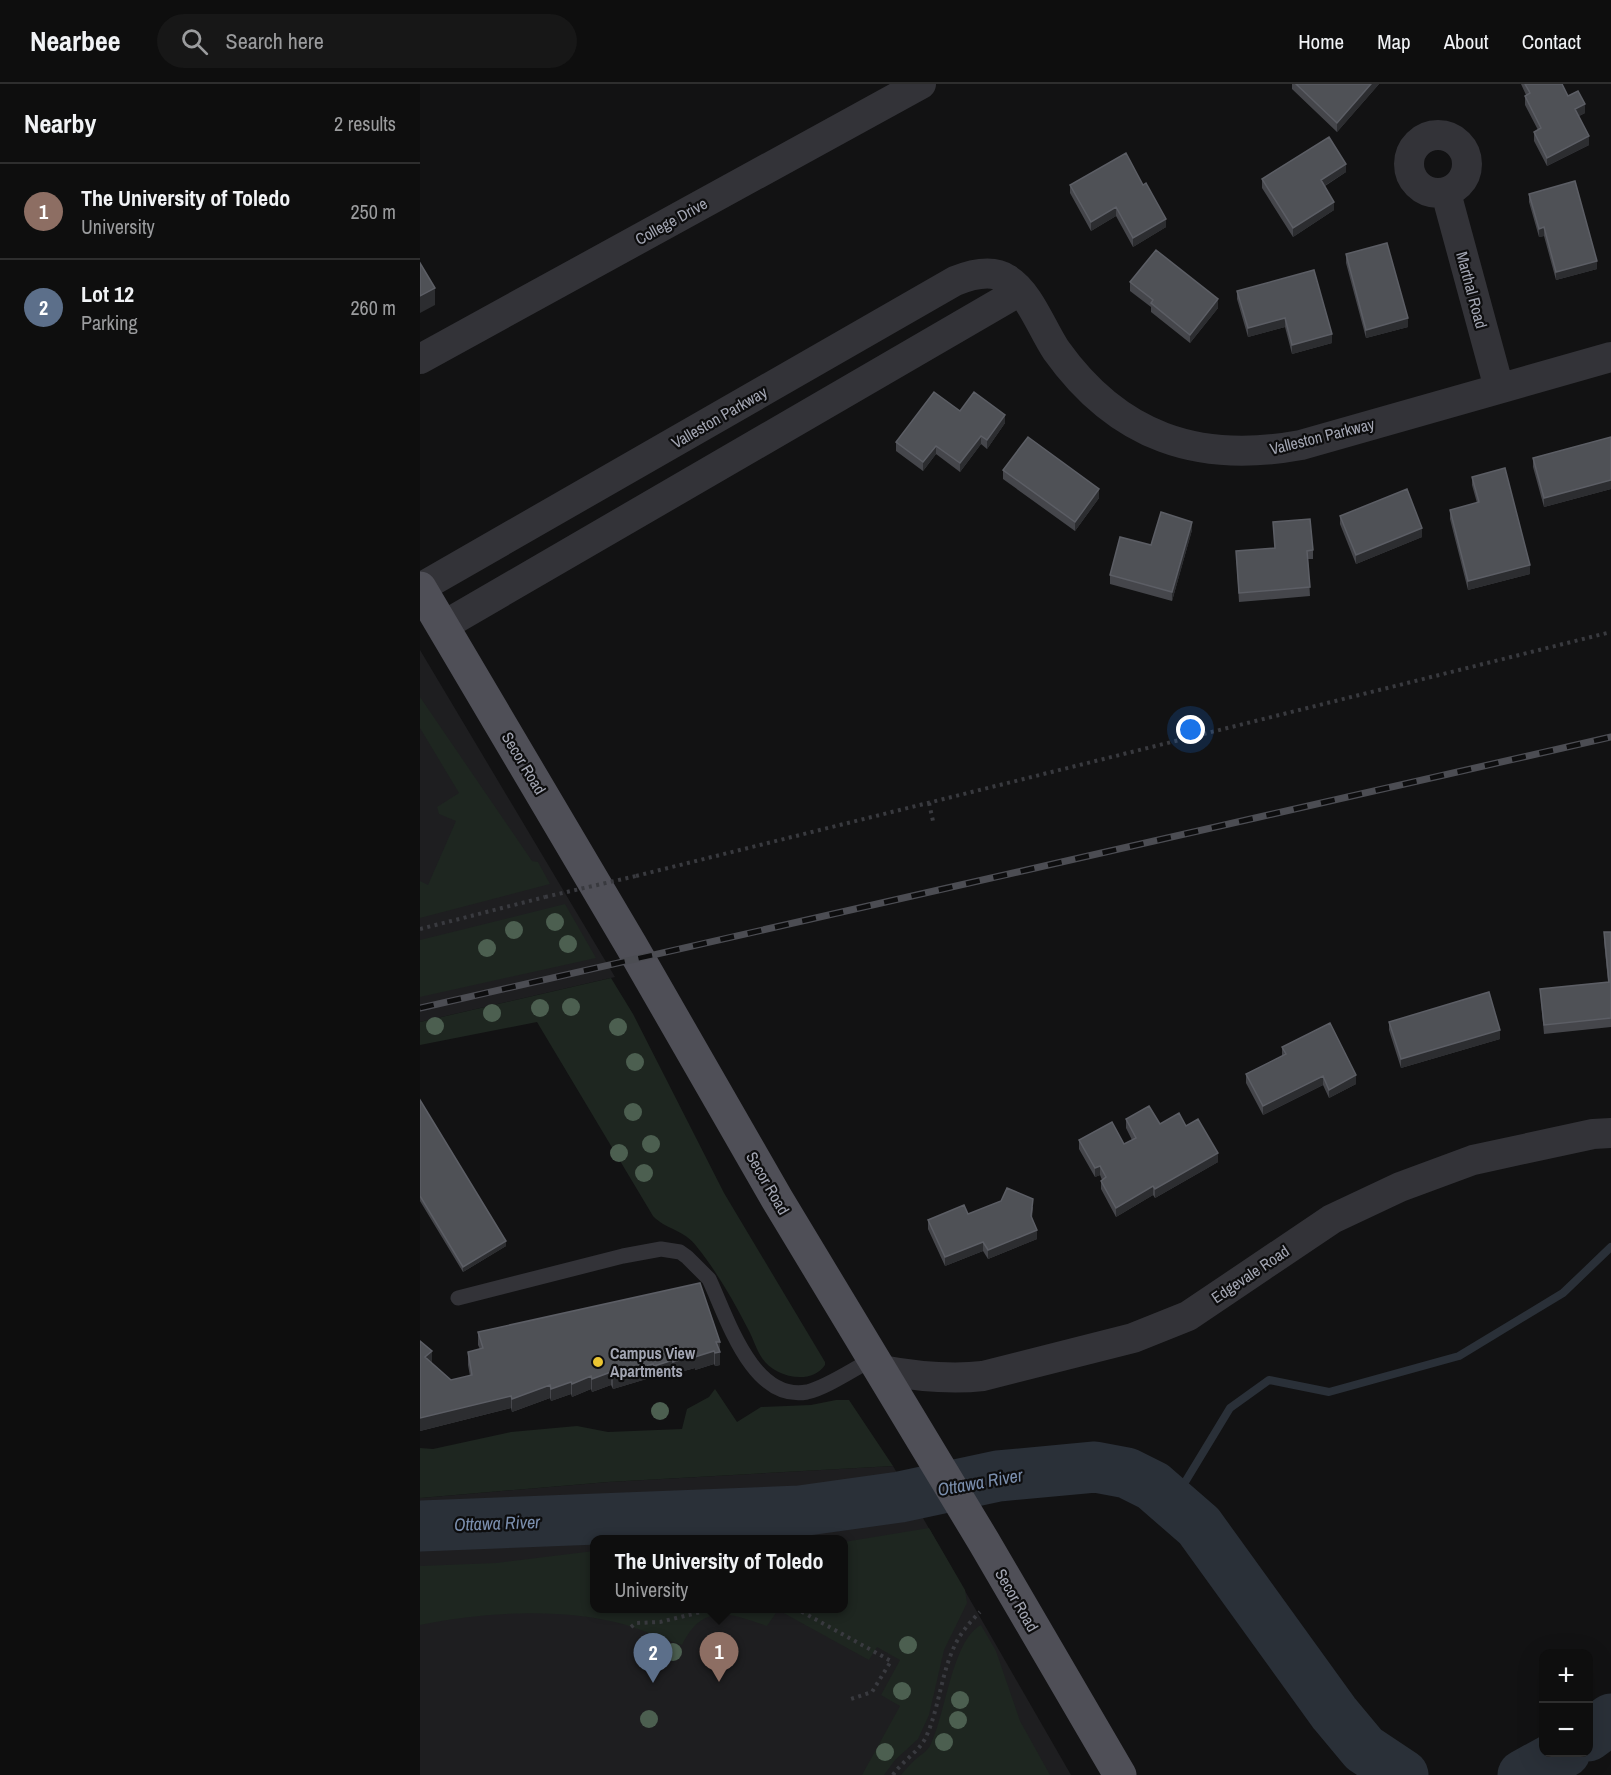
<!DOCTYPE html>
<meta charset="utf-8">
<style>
body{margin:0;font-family:"Archivo Narrow",sans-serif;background:#171717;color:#f1f3f6}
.controls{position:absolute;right:18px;bottom:18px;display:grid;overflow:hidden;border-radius:12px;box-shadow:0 6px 24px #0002}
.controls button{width:54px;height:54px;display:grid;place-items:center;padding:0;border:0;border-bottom:2px solid #2e2e2e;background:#0e0e0e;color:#f1f3f6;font:30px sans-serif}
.you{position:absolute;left:771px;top:646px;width:21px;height:21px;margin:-15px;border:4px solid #fff;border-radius:50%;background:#1a73e8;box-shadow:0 0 0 9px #1a73e833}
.badge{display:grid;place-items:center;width:39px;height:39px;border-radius:50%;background:#8c9099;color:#fff;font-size:20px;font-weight:700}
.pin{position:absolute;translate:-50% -50px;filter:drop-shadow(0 2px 3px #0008)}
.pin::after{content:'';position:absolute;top:32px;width:21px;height:18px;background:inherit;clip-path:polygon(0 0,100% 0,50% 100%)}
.popup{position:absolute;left:170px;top:1451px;width:258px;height:78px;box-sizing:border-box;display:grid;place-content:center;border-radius:12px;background:#0e0e0e;filter:drop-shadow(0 2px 4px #0005);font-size:20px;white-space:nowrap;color:#9b9c9e}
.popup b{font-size:22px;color:#f1f3f6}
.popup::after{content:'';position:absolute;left:50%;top:100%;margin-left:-12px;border:12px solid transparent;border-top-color:#0e0e0e}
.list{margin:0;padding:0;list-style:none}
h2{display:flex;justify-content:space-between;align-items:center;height:78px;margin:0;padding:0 24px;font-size:26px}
h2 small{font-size:20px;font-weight:400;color:#9b9c9e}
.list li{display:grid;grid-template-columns:39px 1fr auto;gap:18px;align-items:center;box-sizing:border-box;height:96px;padding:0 24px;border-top:2px solid #2e2e2e}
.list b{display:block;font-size:22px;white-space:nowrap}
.list p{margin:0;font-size:20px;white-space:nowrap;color:#9b9c9e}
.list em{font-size:20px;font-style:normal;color:#9b9c9e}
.icon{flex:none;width:33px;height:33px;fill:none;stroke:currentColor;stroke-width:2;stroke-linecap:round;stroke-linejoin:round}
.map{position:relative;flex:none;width:1191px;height:1691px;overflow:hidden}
header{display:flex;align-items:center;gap:36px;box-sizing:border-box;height:84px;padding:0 30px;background:#0e0e0e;border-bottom:2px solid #2e2e2e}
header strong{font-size:28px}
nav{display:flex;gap:33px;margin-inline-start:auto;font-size:21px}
.search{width:420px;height:54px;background:#171717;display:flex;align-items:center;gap:15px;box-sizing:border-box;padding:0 21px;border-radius:33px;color:#9b9c9e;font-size:22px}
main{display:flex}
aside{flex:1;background:#0e0e0e}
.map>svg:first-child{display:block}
</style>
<header>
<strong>Nearbee</strong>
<div class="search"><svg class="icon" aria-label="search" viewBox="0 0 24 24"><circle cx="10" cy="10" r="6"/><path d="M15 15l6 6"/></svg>Search here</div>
<nav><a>Home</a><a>Map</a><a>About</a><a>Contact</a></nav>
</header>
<main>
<aside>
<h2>Nearby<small>2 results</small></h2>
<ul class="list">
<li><span class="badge" style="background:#8d6e63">1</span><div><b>The University of Toledo</b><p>University</p></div><em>250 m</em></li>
<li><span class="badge" style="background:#5c6f8a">2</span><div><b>Lot 12</b><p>Parking</p></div><em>260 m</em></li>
</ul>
</aside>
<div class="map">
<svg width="1191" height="1691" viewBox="0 0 1191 1691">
<rect width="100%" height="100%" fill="#121213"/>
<path fill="#1e1e20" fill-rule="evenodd" d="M0,566L195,893L0,938Z
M473,1382L651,1691H0V1414L188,1398ZM174,1456H424V1524H174Z"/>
<path fill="#1e2620" d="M0,613L112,777L118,778L130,800L0,834V797L8,801L36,737L19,730L17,723L39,709L0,644Z
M145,820L176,874L0,913V856Z
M191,894L213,930L304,1109L405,1278V1281C391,1302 354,1293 342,1274C336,1265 333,1254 328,1245C313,1216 297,1188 277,1163C264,1145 246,1146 233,1132L117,938L0,961V938Z
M295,1305L317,1338L341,1323L391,1321L416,1316H429L473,1382L188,1398L0,1414V1364L13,1365L91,1348L157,1342L188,1348L262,1345L267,1325L289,1313Z
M509,1444L545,1506L547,1519L524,1566L509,1631L498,1655L475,1676L464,1691H442L480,1622L461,1611L480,1576L457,1563L449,1576L358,1526L347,1542C310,1529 283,1518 262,1561C244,1555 225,1547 206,1541C143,1523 63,1528 0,1541V1482L76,1479L174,1467V1524H424V1458Z
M561,1541L576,1567L600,1637L630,1691H481C486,1685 491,1679 497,1674C502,1670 506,1668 510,1662C526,1630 532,1556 561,1541Z"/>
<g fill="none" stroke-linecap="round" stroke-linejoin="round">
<path stroke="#2a3038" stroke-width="8" d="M753,1418L810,1324L849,1296L909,1308L1039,1272L1143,1209L1191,1163"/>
<path stroke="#2a3038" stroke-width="51" d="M0,1442L380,1427L480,1413L578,1392L675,1383L707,1389L733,1402L779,1442L914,1629L944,1665L983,1691
M1168,1652L1191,1635
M1103,1691L1145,1668"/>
<path stroke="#393a3f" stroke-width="4" stroke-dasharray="3 4.5" stroke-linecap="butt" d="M509,719L513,737
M216,792L1191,548
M0,845L125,813
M375,1524L471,1577L452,1608L428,1616
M211,1543L216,1539L240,1538L297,1524
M473,1691C482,1677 499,1668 506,1653C520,1622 521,1587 537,1557C543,1546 551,1537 560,1528"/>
<path stroke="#333338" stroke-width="15" d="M38,1214L203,1172L241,1165L260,1168L267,1173L289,1195C307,1233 332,1318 387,1308C406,1304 435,1284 453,1275"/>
<path stroke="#333338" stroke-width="30" d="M989 80a29 29 0 1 1 58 0a29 29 0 1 1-58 0Z
M1026,109L1079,304
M0,275L501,0
M0,504L535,197C550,191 572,185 587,195C609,208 622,245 636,266C698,353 778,380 881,361L1191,273
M23,542L600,207
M461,1286C494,1292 529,1296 563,1292L713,1254L768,1232L912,1135L980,1103L1053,1076L1173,1050L1191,1049"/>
<path stroke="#4f4f57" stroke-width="33" d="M0,504L211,861L357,1115L564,1458L700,1691"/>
<defs>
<path id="rail" d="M0,924L1191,653"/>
</defs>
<use href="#rail" stroke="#4c4d53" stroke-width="7"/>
<use href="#rail" stroke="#0d0d0e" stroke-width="4.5" stroke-dasharray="14" stroke-linecap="butt"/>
<path stroke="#393a3f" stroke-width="4" stroke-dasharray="3 4.5" stroke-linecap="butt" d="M125,813L216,792"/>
</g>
<g fill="#4c5f50">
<circle cx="135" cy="838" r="9"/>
<circle cx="94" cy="846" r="9"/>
<circle cx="148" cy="860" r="9"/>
<circle cx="67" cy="864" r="9"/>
<circle cx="151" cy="923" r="9"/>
<circle cx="120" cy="924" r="9"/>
<circle cx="72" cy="929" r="9"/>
<circle cx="15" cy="942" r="9"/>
<circle cx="198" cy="943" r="9"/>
<circle cx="215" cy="978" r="9"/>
<circle cx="213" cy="1028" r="9"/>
<circle cx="231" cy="1060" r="9"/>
<circle cx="199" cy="1069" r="9"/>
<circle cx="224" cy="1089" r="9"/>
<circle cx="240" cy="1327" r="9"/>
<circle cx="488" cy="1561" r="9"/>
<circle cx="253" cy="1568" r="9"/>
<circle cx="482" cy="1607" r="9"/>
<circle cx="540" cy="1616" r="9"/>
<circle cx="229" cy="1635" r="9"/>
<circle cx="538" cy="1636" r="9"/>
<circle cx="524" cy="1658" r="9"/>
<circle cx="465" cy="1668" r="9"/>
</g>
<path fill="#45464b" d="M872,0H959L917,48L872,5Z
M1101,0H1142L1148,12L1165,29L1159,32L1169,61L1127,82L1114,57V48L1118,46L1105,21V12L1106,11Z
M926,88L905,102L914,126L873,153L842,104V95Z
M650,101L746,143L713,163L696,132L671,147L650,109Z
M1109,110L1177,185L1136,196L1124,152L1119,153L1109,118Z
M926,170L988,243L946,254L926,179Z
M710,198L798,224L770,259L731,228V223L710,207Z
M817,207L912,259L872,270L865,243L828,253L817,215Z
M540,327L585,339L567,365L561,360L540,388L516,370L503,387L476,367V358Z
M1191,353V405L1124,423L1113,383V374Z
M583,386L679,414L655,447L583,395Z
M1052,393L1110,490L1048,506L1030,435V426L1057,419L1052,401Z
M920,432L1002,453L936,480L920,440Z
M853,438L893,466V475H888L890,512L819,518L816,467L855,464Z
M772,446L752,517L690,500V491Z
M1184,848H1191V943L1124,950L1120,905L1188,898L1184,857Z
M969,938L1080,955L981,984L969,946Z
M862,963L936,1000L909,1014L903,1001L843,1031L826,999V990L862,972Z
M0,1016L86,1162L43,1188L0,1117Z
M706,1035L740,1040L766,1042L798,1078L735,1114L733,1111L696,1133L681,1105V1097L682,1096L680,1091L675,1093L659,1065V1056L704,1060L712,1056L706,1044Z
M613,1123L612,1134L617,1155L568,1175L563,1167L525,1182L508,1145V1136L548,1130Z
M58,1248L300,1258V1281L295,1282L294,1280L275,1286V1284L253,1290V1288L234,1295L233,1293L193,1305L191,1301L172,1308L171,1305L152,1313L151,1310L131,1317L130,1314L92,1328L91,1324L0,1347L12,1279L31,1296L50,1292L48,1281V1268L60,1265L58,1261Z"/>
<path fill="#2c2d30" d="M951,0H959L917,48V39Z
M1165,20V29L1155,34V25Z
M1169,52V61L1127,82V74Z
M926,80V88L901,104V96Z
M914,118V126L873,153V144Z
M696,123V132L671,147V138Z
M746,135V143L713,163V154Z
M1124,143V152L1119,153V145Z
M1177,177V185L1136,196V188Z
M15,204V221L0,229V212Z
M798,215V224L770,259V251Z
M865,234V243L828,253V244Z
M988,234V243L946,254V246Z
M912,250V259L872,270V261Z
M585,331V339L567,365V356Z
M561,352V360L540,388V379Z
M516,362V370L503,387V378Z
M1191,396V405L1124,423V414Z
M679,405V414L655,447V438Z
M772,438V446L752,517V508Z
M1002,444V453L936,480V471Z
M1110,481V490L1048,506V497Z
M1080,946V955L981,984V975Z
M936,991V1000L909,1014V1006Z
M903,992V1001L843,1031V1022Z
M798,1069V1078L735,1114V1105Z
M680,1082V1091L675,1093V1084Z
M733,1102V1111L696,1133V1124Z
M617,1146V1155L568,1175V1166Z
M86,1157V1162L43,1188V1183Z
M563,1158V1167L525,1182V1173Z
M296,1258H300V1281L295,1282V1269Z
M12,1267V1280L5,1273Z
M294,1267V1280L275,1286V1273Z
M275,1271V1284L253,1290V1278Z
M253,1276V1288L234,1295V1282Z
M233,1280V1293L193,1305V1292Z
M191,1288V1301L172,1308V1295Z
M171,1292V1305L152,1313V1300Z
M151,1298V1310L131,1317V1305Z
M130,1301V1314L92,1328V1315Z
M91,1312V1324L0,1347V1334Z"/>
<path fill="#4f5156" stroke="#5c5e65" stroke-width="1.5" d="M876,0H951L917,39Z
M1105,0H1142L1148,12L1158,7L1165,20L1155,25L1169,52L1127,74L1114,48L1121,44L1105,12L1110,9Z
M909,53L926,80L901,96L914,118L873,144L842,95Z
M706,69L723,101L726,99L746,135L713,154L696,123L671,138L650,101Z
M1155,97L1177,177L1136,188L1124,143L1119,145L1109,110Z
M967,159L988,234L946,246L926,170Z
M736,166L798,215L770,251L731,219L733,216L710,198Z
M0,179L15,204L0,212Z
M894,186L912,250L872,261L865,234L828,244L817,207Z
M514,308L540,327L554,308L585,331L567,356L561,352L540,379L516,362L503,378L476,358Z
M608,353L679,405L655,438L583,386Z
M1191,353V396L1124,414L1113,374Z
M1085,384L1110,481L1048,497L1030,426L1059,418L1052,393Z
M987,405L1002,444L936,471L920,432Z
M741,428L772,438L752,508L690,491L700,453L731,461Z
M890,435L893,466L887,467L890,503L819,509L816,467L855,464L853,438Z
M1184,848H1191V934L1124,941L1120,905L1189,898Z
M1069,908L1080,946L981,975L969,938Z
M910,939L936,991L909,1006L903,992L843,1022L826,990L866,970L862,963Z
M0,1016L86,1157L43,1183L0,1112Z
M729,1022L740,1040L759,1029L766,1042L778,1035L798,1069L735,1105L733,1102L696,1124L681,1097L686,1093L680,1082L675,1084L659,1056L692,1038L704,1060L716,1054L706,1035Z
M587,1104L613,1115L611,1132L617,1146L568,1166L563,1158L525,1173L508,1136L544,1121L548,1130L581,1117Z
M280,1199L300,1258H296L300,1268L295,1269L294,1267L275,1273V1271L253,1278V1276L234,1282L233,1280L193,1292L191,1288L172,1295L171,1292L152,1300L151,1298L131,1305L130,1301L92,1315L91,1312L0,1334V1257L12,1267L5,1273L31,1296L52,1291L48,1268L63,1264L58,1248Z"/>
<circle fill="#ebc532" stroke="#0d0d0e" stroke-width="2" cx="178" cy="1278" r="6"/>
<g text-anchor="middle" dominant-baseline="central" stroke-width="4.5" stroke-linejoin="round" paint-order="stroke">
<g font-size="16" fill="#a3a6b3" stroke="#0d0d0e">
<text transform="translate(251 137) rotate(-29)">College Drive</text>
<text transform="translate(1052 206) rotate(75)">Marthal Road</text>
<text transform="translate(299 333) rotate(-30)">Valleston Parkway</text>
<text transform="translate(902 352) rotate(-14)">Valleston Parkway</text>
<text transform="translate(104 679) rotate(59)">Secor Road</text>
<text transform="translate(348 1099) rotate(60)">Secor Road</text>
<text transform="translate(830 1190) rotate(-34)">Edgevale Road</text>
<text transform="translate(597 1516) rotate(60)">Secor Road</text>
</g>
<g font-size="16" font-weight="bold" fill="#a3a6b3" stroke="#0d0d0e" text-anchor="start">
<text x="190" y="1269">Campus View<tspan x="190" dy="18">Apartments</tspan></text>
</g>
<g font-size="18" font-style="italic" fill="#7b8fae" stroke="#0d0d0e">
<text transform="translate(560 1398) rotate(-10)">Ottawa River</text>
<text transform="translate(77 1439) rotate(-2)">Ottawa River</text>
</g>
</g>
</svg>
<div class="controls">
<button>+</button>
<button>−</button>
</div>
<div class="you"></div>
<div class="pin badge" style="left:299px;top:1598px;background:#8d6e63">1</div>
<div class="popup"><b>The University of Toledo</b>University</div>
<div class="pin badge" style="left:233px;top:1599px;background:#5c6f8a">2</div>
</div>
</main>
